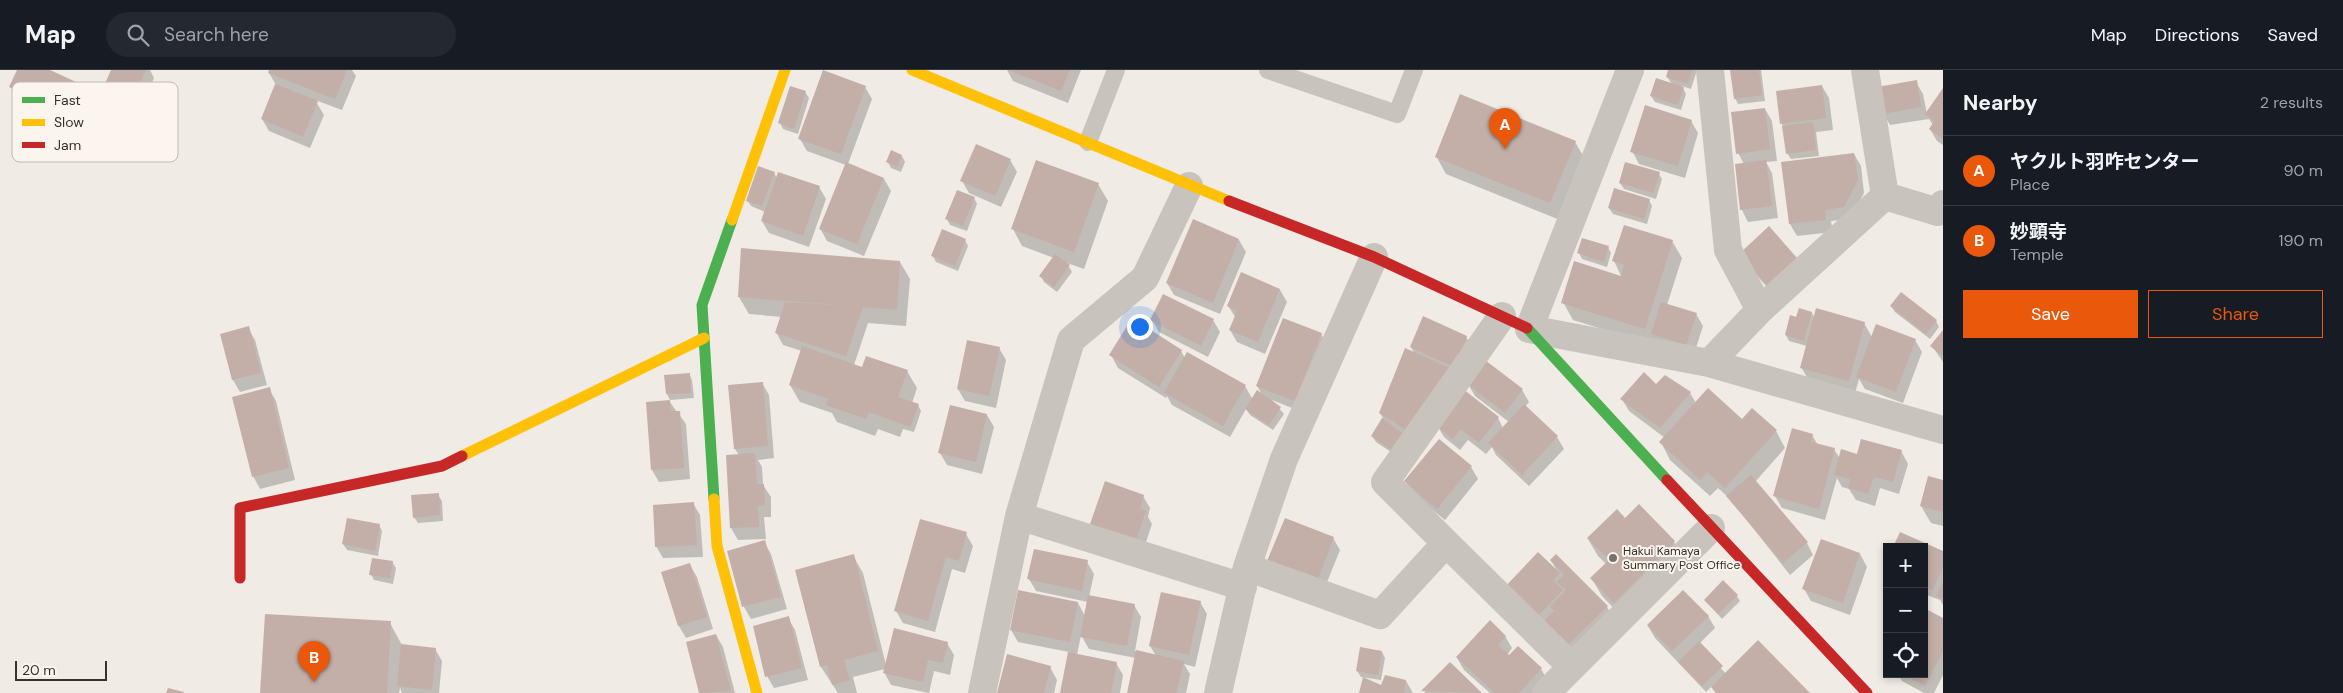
<!DOCTYPE html>
<meta charset="utf-8">
<style>
body{margin:0;font-family:"DM Sans","Noto Sans JP",sans-serif;background:#242831;color:#f1f3f6}
.controls{position:absolute;right:15px;bottom:15px;display:grid;overflow:hidden;border-radius:0px;box-shadow:0 2px 8px #0003}
.controls button{width:45px;height:45px;display:grid;place-items:center;padding:0;border:0;border-bottom:1px solid #363941;background:#171b24;color:#f1f3f6;font:25px sans-serif}
.scale{position:absolute;left:15px;bottom:12px;width:92px;box-sizing:border-box;padding-left:5px;border:2px solid #3b302b;border-top:0;font-size:14px;line-height:18px;white-space:nowrap;color:#3b302b;-webkit-text-stroke:4px #fbf5ee;paint-order:stroke}
.you{position:absolute;left:1139px;top:256px;width:18px;height:18px;margin:-12px;border:4px solid #fff;border-radius:50%;background:#1a73e8;box-shadow:0 0 0 8px #1a73e833}
.badge{display:grid;place-items:center;width:32px;height:32px;border-radius:50%;background:#ea580c;color:#fff;font-size:16px;font-weight:700}
.pin{position:absolute;translate:-50% -41px;filter:drop-shadow(0 1px 2px #0008)}
.pin::after{content:'';position:absolute;top:26px;width:18px;height:15px;background:inherit;clip-path:polygon(0 0,100% 0,50% 100%)}
.list{margin:0;padding:0;list-style:none}
h2{display:flex;justify-content:space-between;align-items:center;height:65px;margin:0;padding:0 20px;font-size:21px}
h2 small{font-size:16px;font-weight:400;color:#9ea1a6}
.list li{display:grid;grid-template-columns:32px 1fr auto;gap:15px;align-items:center;box-sizing:border-box;height:70px;padding:0 20px;border-top:1px solid #363941}
.list b{display:block;font-size:19px;white-space:nowrap}
.list p{margin:0;font-size:16px;white-space:nowrap;color:#9ea1a6}
.list em{font-size:16px;font-style:normal;color:#9ea1a6}
.actions{display:flex;gap:10px;padding:15px 20px}
.actions a{flex:1;padding:11px 0;border:1px solid #ea580c;border-radius:0px;text-align:center;font-size:18px;color:#ea580c}
.actions .main{background:#ea580c;color:#fff}
.icon{flex:none;width:28px;height:28px;fill:none;stroke:currentColor;stroke-width:2;stroke-linecap:round;stroke-linejoin:round}
.map{position:relative;flex:none;width:1943px;height:623px;overflow:hidden}
header{display:flex;align-items:center;gap:30px;box-sizing:border-box;height:70px;padding:0 25px;background:#171b24;border-bottom:1px solid #363941}
header strong{font-size:24px}
nav{display:flex;gap:28px;margin-inline-start:auto;font-size:18px}
.search{width:350px;height:45px;background:#242831;display:flex;align-items:center;gap:12px;box-sizing:border-box;padding:0 18px;border-radius:28px;color:#9ea1a6;font-size:19px}
main{display:flex}
aside{flex:1;background:#171b24}
.map>svg:first-child{display:block}
</style>
<header>
<strong>Map</strong>
<div class="search"><svg class="icon" aria-label="search" viewBox="0 0 24 24"><circle cx="10" cy="10" r="6"/><path d="M15 15l6 6"/></svg>Search here</div>
<nav><a>Map</a><a>Directions</a><a>Saved</a></nav>
</header>
<main>
<div class="map">
<svg width="1943" height="623" viewBox="0 0 1943 623">
<rect width="100%" height="100%" fill="#f0ebe5"/>
<path fill="#0003" d="M19,0H47L97,23L100,28L112,0H150L154,8L124,76L96,64L94,60L18,29L11,17Z
M271,0H352L356,6L342,40L315,30L324,45L310,78L269,61L262,49L276,15L269,3Z
M1007,0H1081L1068,33L1013,11Z
M1669,0H1697L1691,19L1682,16L1686,24L1681,40L1655,32L1651,26L1672,14L1667,7Z
M1731,0H1761L1765,31L1738,34L1735,28Z
M1916,12L1923,24L1927,44L1943,21V75L1937,71L1930,59L1933,55L1929,49L1890,55L1883,43Z
M1822,16L1829,28L1833,60L1816,62L1819,86L1791,89L1787,83L1782,53Z
M865,17L872,29L848,94L884,109L891,121L864,186L827,171L820,158L846,95L807,81L800,69Z
M805,22L809,28L798,64L783,59L780,53Z
M1765,39L1772,51L1777,91L1766,92L1772,103L1778,148L1748,152L1742,140L1744,94L1738,83Z
M1691,51L1698,63L1685,108L1639,94L1632,81Z
M1575,72L1585,89L1560,150L1446,104L1436,86Z
M1854,84L1861,96L1864,123L1851,149L1831,151L1833,162L1797,166L1790,154L1783,93Z
M902,86L905,92L901,102L891,98L888,92Z
M1010,90L1017,102L1001,137L969,123L962,111Z
M774,103L777,108L819,117L826,129L809,177L769,163L762,151L765,142L751,136L747,130Z
M1659,104L1662,109L1656,129L1624,119L1620,113Z
M1098,114L1108,131L1084,199L1067,193L1072,202L1057,222L1044,212L1041,206L1054,188L1022,176L1013,159Z
M974,128L977,134L967,161L950,155L947,149Z
M1649,130L1652,136L1647,154L1613,144L1609,138Z
M965,170L968,176L958,201L936,192L933,186Z
M1239,170L1246,182L1220,244L1174,225L1167,213Z
M1672,171L1682,188L1667,235L1696,244L1703,256L1693,287L1573,250L1563,232L1622,208L1614,191Z
M1608,177L1611,183L1607,197L1582,189L1579,183Z
M1796,188L1775,226L1748,196Z
M900,192L910,209L906,256L868,253L854,295L863,298L907,301L917,318L912,333L918,335L921,341L914,362L903,359L900,367L878,359L875,366L837,352L832,343L800,332L790,315L802,281L783,275L776,262L782,247L749,244L739,227Z
M1241,204L1280,220L1287,232L1265,284L1237,272L1230,260L1236,248L1228,236Z
M1891,236L1936,251L1939,257L1930,269L1895,242Z
M1812,243L1815,249L1864,253L1872,267L1915,270L1922,282L1903,333L1865,319L1859,309L1855,323L1808,309L1801,297L1807,276L1789,271L1786,265L1797,249Z
M1152,250H1213L1220,262L1208,287L1159,262Z
M248,258L255,270L267,315L240,322L233,310L221,265Z
M1943,262V292L1932,276Z
M1321,264L1328,276L1302,342L1272,330L1284,344L1273,360L1250,345L1246,339L1230,367L1172,335L1167,326L1166,328L1118,298L1111,285L1181,281L1185,288L1245,316L1253,330L1263,326L1257,316Z
M1466,267L1473,279L1397,386L1376,372L1372,366L1383,348L1380,343L1414,283L1411,277Z
M968,271L999,278L1006,290L996,338L965,331L958,319Z
M689,304L692,310L694,328L670,330L667,324L665,306Z
M1665,307L1690,323L1696,333L1776,361L1785,378L1755,412L1807,473L1813,485L1790,505L1730,429L1718,418L1710,426L1670,390L1661,372L1665,368L1629,341L1622,329L1656,315Z
M762,313L769,325L774,388L758,390L762,397L763,415L771,427V447H764L766,469L738,470L731,458L739,385L735,379L730,316Z
M1468,314L1522,320L1529,332L1525,337L1557,367L1564,379L1529,416L1496,385L1492,377L1486,384L1468,370L1460,380L1444,367L1437,355L1498,348L1503,358L1509,352L1475,326Z
M269,319L276,331L295,410L260,419L253,406Z
M669,331L686,354L690,409L659,412L652,400Z
M987,345L994,357L982,404L947,395L940,383Z
M1812,365L1818,375L1834,379L1840,389L1901,381L1908,394L1899,424L1880,418L1875,436L1856,430L1849,419L1842,417L1837,408L1825,450L1782,438L1775,426Z
M1440,370L1471,397L1478,409L1445,450L1413,424L1406,412Z
M1943,411V456L1931,453L1921,436Z
M438,425L442,431L443,451L418,453L414,447Z
M1143,426L1150,438L1148,447L1152,454L1143,481L1098,466L1091,453Z
M693,433L700,445L703,487L663,488L656,476Z
M1639,436L1674,472L1684,489L1624,549L1602,526L1592,509L1606,494L1598,486L1588,469L1625,450Z
M1285,449L1333,468L1340,480L1323,522Z
M379,455L382,461L378,486L347,480L343,474Z
M966,464L973,476L965,503L952,499L935,562L903,553L896,541Z
M1900,464L1943,483V535L1940,530L1924,524V477Z
M1821,470L1860,484L1867,497L1850,545L1811,531L1804,519Z
M764,472L771,484L787,539L751,549L744,537Z
M853,486L863,503L886,595L947,573L954,585L950,605L934,601L929,623L891,615L884,602L885,599L853,607L857,623H838L821,597Z
M1551,490L1607,537L1614,549L1570,592L1511,532L1557,501Z
M392,492L396,498L393,514L374,510L371,504Z
M1087,492L1094,504L1089,527L1134,535L1141,547L1135,581L1156,586L1150,576L1200,532L1207,544L1195,597L1184,594L1190,604L1186,623H1128L1136,588L1089,579L1081,565L1077,585L1116,593L1123,605L1120,623H1061L1069,582L1018,572L1011,560L1078,533L1085,546L1088,532L1036,521L1029,509Z
M690,495L697,507L713,559L686,568L679,556L663,503Z
M1737,526L1740,531L1722,549L1705,530Z
M1708,546L1715,558L1699,574L1726,604L1808,623H1716L1712,616L1706,622L1655,568L1648,556Z
M788,548L795,560L808,610L774,618L767,606Z
M1943,549V605L1934,623H1924L1902,611L1898,604H1924Z
M390,553L402,575L435,579L442,591L439,623H402L400,618L399,623H261Z
M716,565L723,577L735,623H700L688,573Z
M1505,566L1512,578L1507,585L1541,599L1548,611L1537,623H1490L1464,600L1457,588Z
M1382,582L1385,588L1381,610L1361,607L1357,601Z
M1450,594L1480,623H1424Z
M1050,597L1057,610L1054,623H998Z
M1406,611L1413,623H1360L1381,617Z"/>
<path fill="#c3afa7" d="M17,0H50L98,22L87,51L9,17Z
M111,0H146L117,65L88,52Z
M269,0H347L335,29L268,3Z
M823,0L866,16L841,84L798,69Z
M1008,0H1070L1061,21Z
M1668,0H1692L1688,14L1666,7Z
M1730,0H1759L1762,25L1734,29Z
M1656,8L1684,17L1678,35L1650,26Z
M1917,10L1921,37L1882,44L1877,17Z
M275,14L318,31L303,67L261,49Z
M1822,15L1826,48L1780,54L1776,21Z
M790,16L806,21L794,59L778,53Z
M1943,18V69L1929,59L1934,51L1925,44Z
M1460,24L1576,71L1550,133L1435,87Z
M1645,35L1692,50L1678,96L1630,82Z
M1765,38L1770,79L1736,84L1731,42Z
M1813,52L1816,80L1786,84L1782,56Z
M976,74L1011,89L995,126L960,111Z
M891,80L902,85L897,97L886,92Z
M1854,83L1858,110L1844,137L1825,140L1826,150L1789,154L1781,92Z
M1036,90L1099,113L1074,182L1011,159Z
M1766,90L1772,136L1740,140L1735,94Z
M846,92L884,108L857,174L819,159Z
M1625,92L1660,102L1653,123L1619,113Z
M758,96L775,102L762,136L746,131Z
M778,102L820,116L803,166L761,151Z
M1614,118L1650,129L1644,149L1608,138Z
M957,120L975,127L963,156L945,149Z
M1193,149L1239,169L1213,233L1166,213Z
M1624,155L1673,170L1645,259L1561,233L1574,191L1621,206L1624,195L1612,191Z
M1769,156L1797,188L1767,215L1739,184Z
M942,159L966,169L955,196L931,186Z
M1582,168L1609,176L1604,192L1577,183Z
M741,178L900,191L897,240L863,237L846,286L775,263L785,232L850,236L738,227Z
M1055,184L1070,195L1054,217L1039,206Z
M1241,202L1280,219L1258,272L1229,260L1237,241L1227,236Z
M1901,222L1937,250L1926,264L1890,236Z
M1163,224L1214,249L1201,276L1150,250Z
M1661,232L1697,243L1686,275L1651,264Z
M1799,238L1812,242L1804,271L1785,265L1790,245L1796,247Z
M1816,238L1865,252L1849,311L1800,298Z
M1423,246L1467,266L1454,297L1410,277Z
M1132,248L1182,280L1159,317L1109,285Z
M1283,248L1322,263L1295,331L1256,316Z
M1876,254L1916,269L1896,322L1856,307Z
M249,256L261,303L232,310L220,264Z
M1943,260V286L1930,276Z
M967,270L1000,277L989,326L957,319Z
M802,276L862,297L866,286L908,300L898,327L919,334L910,357L869,342L866,349L826,335L828,329L789,315Z
M1405,278L1450,298L1408,361L1379,343Z
M1187,282L1246,315L1223,356L1164,323Z
M1485,290L1523,319L1505,343L1467,314Z
M1644,302L1656,314L1665,305L1691,322L1660,358L1620,329Z
M690,303L691,323L666,324L664,305Z
M763,312L768,376L734,379L728,315Z
M270,317L289,398L252,407L232,327Z
M1708,318L1742,349L1752,338L1777,360L1725,418L1707,402L1700,410L1659,372Z
M1463,319L1499,347L1479,373L1460,359L1453,369L1435,355Z
M1257,320L1281,337L1269,355L1245,339Z
M670,330L671,341H680L684,398L651,400L646,332Z
M1524,334L1558,366L1522,405L1488,373Z
M950,335L987,344L976,392L938,383Z
M1382,348L1404,365L1393,381L1371,366Z
M1792,358L1813,364L1811,372L1835,378L1819,439L1773,426Z
M1439,369L1472,396L1437,439L1404,411Z
M1861,369L1902,380L1893,412L1874,407L1868,424L1848,418L1850,409L1834,405L1841,379L1857,384Z
M755,383L757,414H764L765,435L758,436L759,457L730,458L726,385Z
M1751,405L1808,472L1783,493L1726,426Z
M1928,406L1943,410V442L1920,436Z
M1105,411L1144,425L1140,439L1146,441L1136,470L1090,454Z
M439,423L440,445L413,448L411,425Z
M694,432L697,475L655,477L653,435Z
M1639,434L1675,471L1614,533L1590,508L1609,490L1587,468L1617,439L1625,448Z
M347,448L380,454L375,481L342,474Z
M1285,448L1334,467L1317,511L1267,491Z
M920,449L967,462L959,491L946,487L928,551L894,541Z
M1900,462L1943,481V496L1933,520L1924,516V477H1893Z
M1821,469L1860,483L1843,533L1802,519Z
M765,470L781,527L742,537L727,481Z
M1034,479L1088,490L1082,521L1027,509Z
M1538,482L1560,503L1553,510L1563,520L1534,550L1502,520Z
M854,484L878,581L844,590L850,610L832,615L827,595L820,597L795,500Z
M1556,484L1608,536L1562,581L1538,557L1554,541L1550,536L1566,520L1557,512L1564,505L1550,490Z
M372,488L393,491L390,508L369,505Z
M690,493L707,547L678,556L661,502Z
M1723,510L1738,525L1718,544L1704,530Z
M1943,512V529L1936,526Z
M1018,520L1078,532L1070,572L1010,560Z
M1683,520L1709,546L1672,581L1647,555Z
M1161,522L1201,531L1189,585L1149,576Z
M1088,525L1135,534L1127,576L1080,567Z
M1924,538L1943,548V581L1925,616L1903,604H1924Z
M265,544L391,551L387,623H260Z
M789,546L802,598L765,607L753,556Z
M1490,550L1506,566L1498,575L1509,585L1518,576L1542,598L1519,623H1495L1456,587Z
M894,558L948,572L943,593L928,590L923,612L883,603Z
M716,564L731,621L699,623L686,572Z
M1758,570L1810,623H1716L1711,617Z
M1699,571L1723,596L1702,616L1678,592Z
M401,574L436,578L432,620L397,616Z
M1360,577L1382,581L1378,605L1356,601Z
M1136,580L1184,591L1176,623H1127Z
M1068,582L1117,592L1111,623H1060Z
M1007,584L1051,596L1044,623H997Z
M1450,592L1482,623L1421,621Z
M1385,605L1406,610L1404,623H1359L1363,607L1381,615Z
M168,618L184,622V623H166Z"/>
<g fill="none" stroke-linecap="round" stroke-linejoin="round">
<path stroke="#c9c3be" stroke-width="18" d="M1268,0L1397,44L1414,0
M1088,72L1116,0"/>
<path stroke="#c9c3be" stroke-width="28" d="M1630,0L1529,259L1709,293L1943,360
M1710,0L1728,180L1760,240
M1885,126L1938,142L1943,134
M1709,293L1760,240L1885,126L1865,0
M1019,446L1243,517
M1446,473L1385,412L1502,246
M1247,497L1380,545L1446,473L1572,597
M982,623L1019,446L1071,270L1145,208L1189,116
M1218,623L1247,497L1284,389L1374,187
M1546,623L1711,458"/>
<path stroke="#4caf50" stroke-width="11" d="M1527,258L1667,410
M714,429L702,235L732,150"/>
<path stroke="#ffc107" stroke-width="11" d="M912,0L1229,131
M732,150L785,0
M462,386L704,268
M714,429L717,476L757,623"/>
<path stroke="#c62828" stroke-width="11" d="M1229,131L1374,187L1527,258
M1667,410L1867,623
M240,508V438L442,396L462,386"/>
</g>
<circle fill="#7a716c" stroke="#fbf5ee" stroke-width="2" cx="1613" cy="488" r="5"/>
<g text-anchor="middle" dominant-baseline="central" stroke-width="4" stroke-linejoin="round" paint-order="stroke">
<g font-size="12" fill="#3b302b" stroke="#fbf5ee" text-anchor="start">
<text x="1623" y="481">Hakui Kamaya<tspan x="1623" dy="14">Summary Post Office</tspan></text>
</g>
</g>
<rect x="12" y="12" width="166" height="80" rx="8" fill="#fbf5ee" stroke="#c1bab4" stroke-width="1"/>
<rect x="22" y="27" width="23" height="6" fill="#4caf50"/>
<rect x="22" y="49" width="23" height="7" fill="#ffc107"/>
<rect x="22" y="72" width="23" height="6" fill="#c62828"/>
<g font-size="14" fill="#3b302b">
<text x="54" y="35">Fast</text>
<text x="54" y="57">Slow</text>
<text x="54" y="80">Jam</text>
</g>
</svg>
<div class="controls">
<button>+</button>
<button>−</button>
<button><svg class="icon" aria-label="locate" viewBox="0 0 24 24"><circle cx="12" cy="12" r="6"/><path d="M12 2v4M12 18v4M2 12h4M18 12h4"/></svg></button>
</div>
<div class="scale">20 m</div>
<div class="you"></div>
<div class="pin badge" style="left:1505px;top:79px">A</div>
<div class="pin badge" style="left:314px;top:612px">B</div>
</div>
<aside>
<h2>Nearby<small>2 results</small></h2>
<ul class="list">
<li><span class="badge">A</span><div><b>ヤクルト羽咋センター</b><p>Place</p></div><em>90 m</em></li>
<li><span class="badge">B</span><div><b>妙顕寺</b><p>Temple</p></div><em>190 m</em></li>
</ul>
<div class="actions"><a class="main">Save</a><a>Share</a></div>
</aside>
</main>
